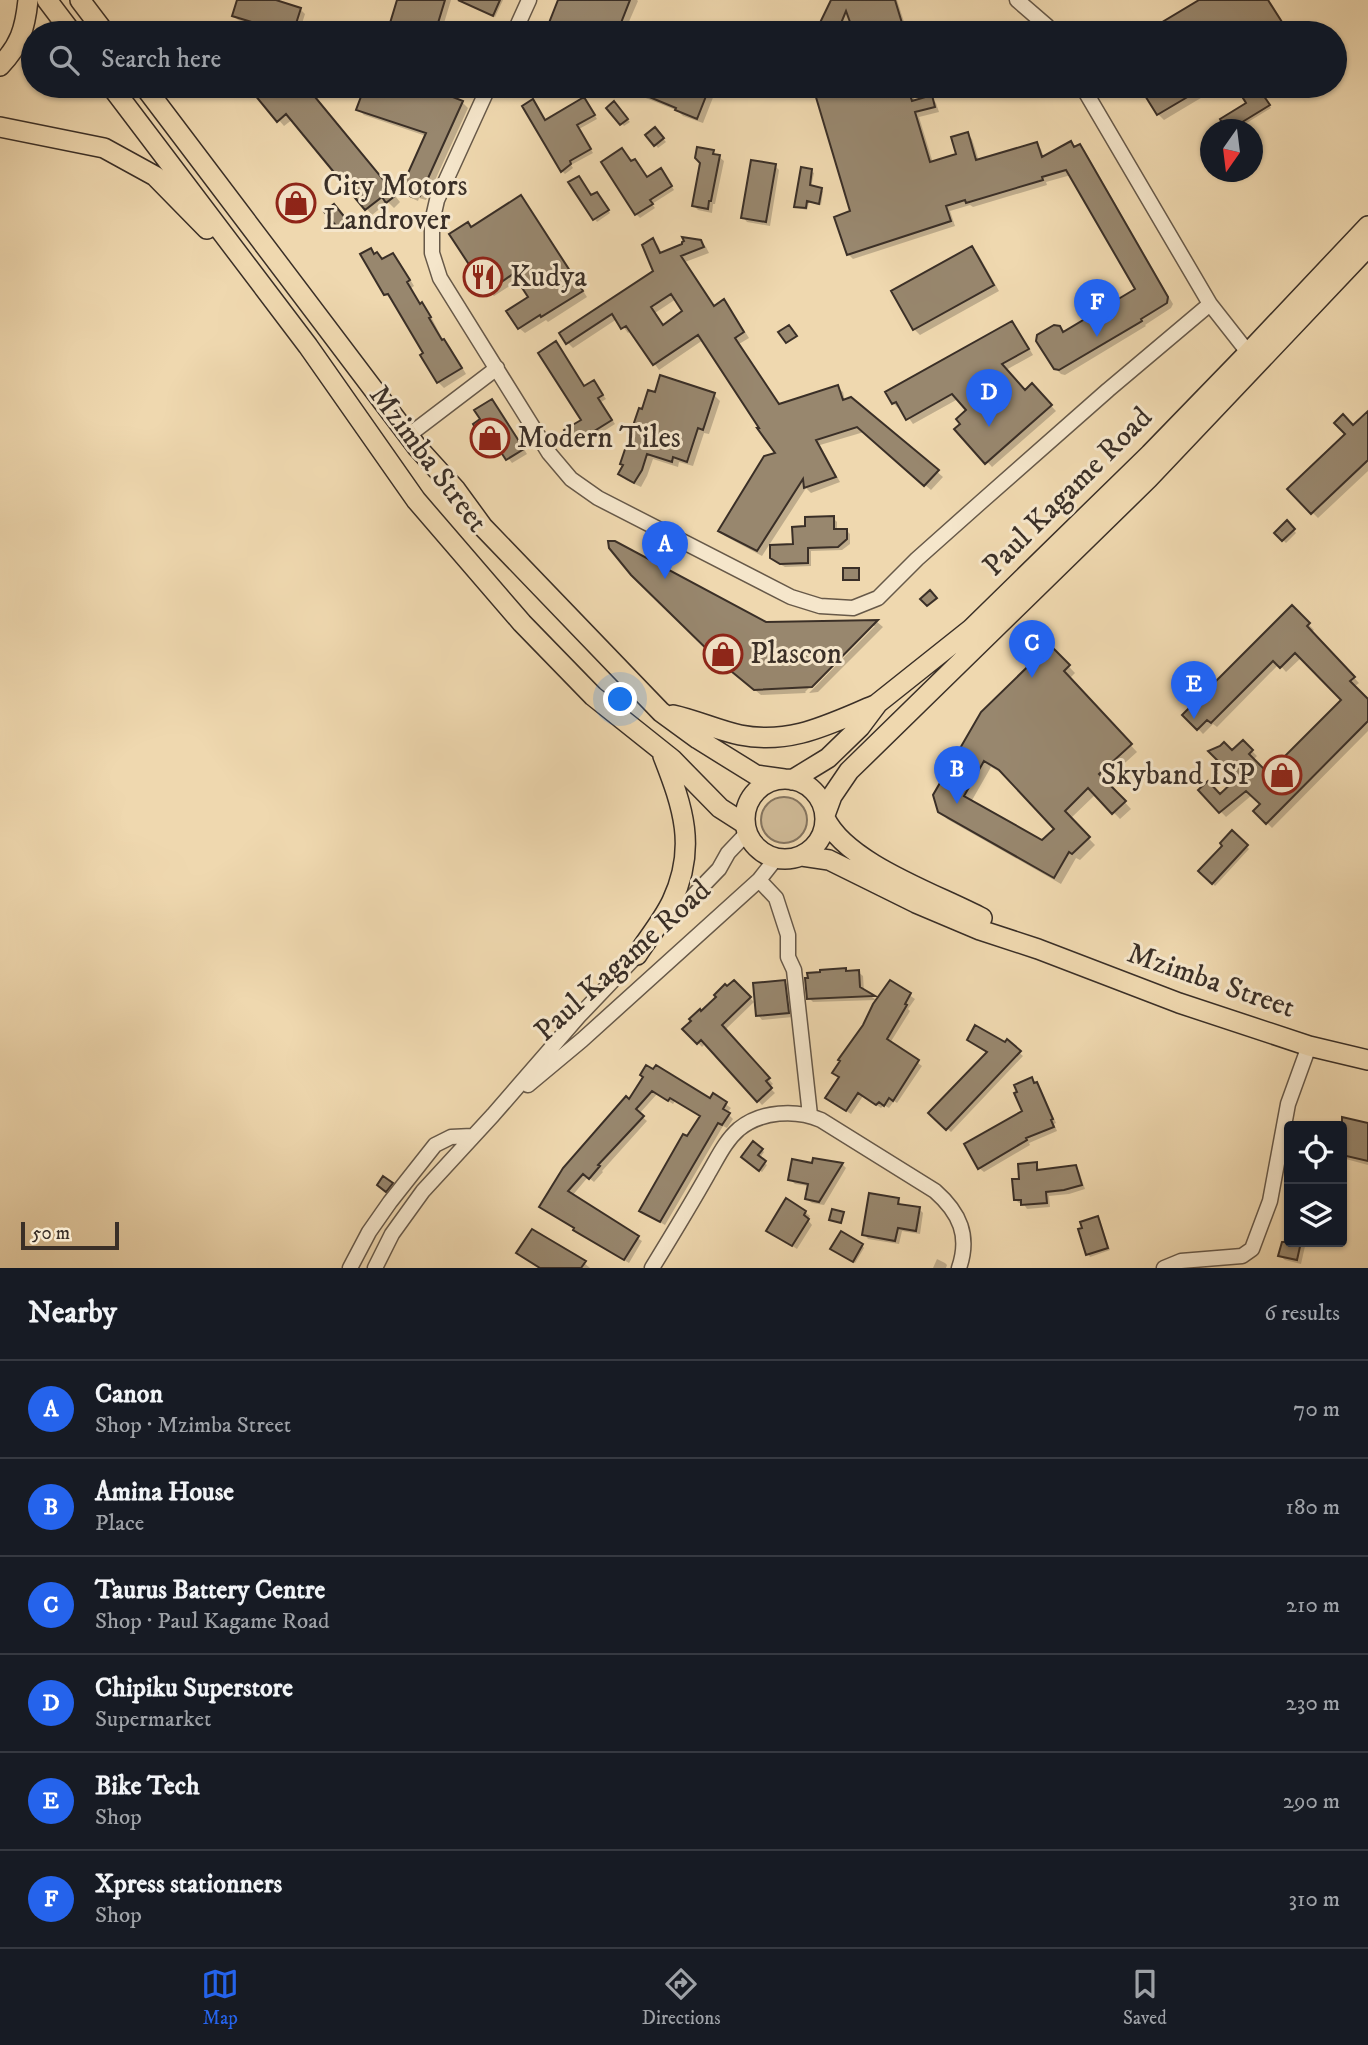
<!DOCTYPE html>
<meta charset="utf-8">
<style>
body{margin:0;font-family:"IM FELL DW Pica",serif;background:#242831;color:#f1f3f6}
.controls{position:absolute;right:21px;bottom:21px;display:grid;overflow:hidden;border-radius:7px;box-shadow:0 2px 5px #0004}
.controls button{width:63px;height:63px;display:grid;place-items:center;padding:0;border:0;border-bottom:2px solid #363941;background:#171b24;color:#f1f3f6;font:35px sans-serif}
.compass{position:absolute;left:1200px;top:119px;width:63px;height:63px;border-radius:50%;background:#171b24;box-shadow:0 2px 5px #0004;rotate:194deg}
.scale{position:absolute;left:21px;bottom:18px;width:98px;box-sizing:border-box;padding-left:7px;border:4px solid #3a2f27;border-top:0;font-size:19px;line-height:24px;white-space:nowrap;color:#3a2f27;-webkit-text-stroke:5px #f5e6cb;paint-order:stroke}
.you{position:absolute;left:621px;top:700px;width:24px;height:24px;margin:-18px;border:5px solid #fff;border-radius:50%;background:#1a73e8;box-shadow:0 0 0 10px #1a73e833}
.badge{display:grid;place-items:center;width:46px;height:46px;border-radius:50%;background:#2563eb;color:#fff;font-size:23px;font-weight:700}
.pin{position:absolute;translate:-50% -58px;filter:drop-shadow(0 2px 4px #0008)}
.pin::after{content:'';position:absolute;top:37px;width:24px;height:21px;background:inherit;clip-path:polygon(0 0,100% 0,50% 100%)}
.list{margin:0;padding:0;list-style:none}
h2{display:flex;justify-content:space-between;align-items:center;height:91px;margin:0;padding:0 28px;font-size:30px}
h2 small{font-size:23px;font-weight:400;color:#9ea1a6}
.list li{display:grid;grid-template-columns:46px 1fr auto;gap:21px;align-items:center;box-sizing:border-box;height:98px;padding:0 28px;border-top:2px solid #363941}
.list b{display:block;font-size:26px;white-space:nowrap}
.list p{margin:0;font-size:23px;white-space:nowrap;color:#9ea1a6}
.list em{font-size:23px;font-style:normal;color:#9ea1a6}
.icon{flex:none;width:38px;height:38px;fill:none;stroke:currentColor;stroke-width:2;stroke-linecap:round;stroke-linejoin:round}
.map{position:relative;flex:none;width:1368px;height:1268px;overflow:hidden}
.search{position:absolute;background:#171b24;box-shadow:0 2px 5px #0004;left:21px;right:21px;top:21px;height:77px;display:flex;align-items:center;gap:18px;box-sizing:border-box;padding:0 24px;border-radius:38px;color:#9ea1a6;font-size:26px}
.sheet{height:679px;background:#171b24}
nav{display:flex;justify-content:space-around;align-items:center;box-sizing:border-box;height:98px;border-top:2px solid #363941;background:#171b24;font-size:19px;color:#9ea1a6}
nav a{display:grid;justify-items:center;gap:4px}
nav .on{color:#2563eb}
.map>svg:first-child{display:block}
</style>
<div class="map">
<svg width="1368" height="1268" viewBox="0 0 1368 1268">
<rect width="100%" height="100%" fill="#efd8af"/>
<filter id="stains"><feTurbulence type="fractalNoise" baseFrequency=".00286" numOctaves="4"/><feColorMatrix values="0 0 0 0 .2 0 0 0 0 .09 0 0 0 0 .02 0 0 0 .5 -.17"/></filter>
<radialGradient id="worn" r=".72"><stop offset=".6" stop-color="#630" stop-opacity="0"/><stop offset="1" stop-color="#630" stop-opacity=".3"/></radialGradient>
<path fill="#d0bb98" stroke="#857560" stroke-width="2" d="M761 820a23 23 0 1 1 46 0a23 23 0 1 1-46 0Z"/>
<path fill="#0003" fill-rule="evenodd" d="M239,0H270L300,9L305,14L299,33H281L238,20L234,16Z
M399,0H451L441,33H389Z
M476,0H503L495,17L476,8L474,6Z
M583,0H637L638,1L624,33H547L557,8Z
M833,0H897L906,28L891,33H856L851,18L844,33H817Z
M1202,0H1269L1289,33H1148Z
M267,86H307L400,202L394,208L388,202L372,215L293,119L284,126L257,95Z
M357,86H422L462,102L468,108L426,200L419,198L418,201L407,196L402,191L426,136L364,115L358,109L364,92Z
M616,86H719L720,88L716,96L714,95L703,123L683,116L678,111Z
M849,86H911L915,102L931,97L936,103L939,112L919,117L933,163L958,155L967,134L972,139L979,161L1036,144L1041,149L1044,158L1071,143L1076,149L1080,146L1085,151L1173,304L1171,308L1145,325L1146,326L1065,375L1061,374L1055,368L1059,328L1065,334L1138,290L1071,175L1046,182L1047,185L973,207L970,205L950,211L955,226L853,259L848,254L852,212L817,95Z
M1141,86H1221L1164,120L1158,114Z
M1262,93L1271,108L1240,127L1228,130Z
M587,102L597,119L579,129L593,153L571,165L573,168L565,174L562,171L546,121Z
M614,104L630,122L624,126L609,108Z
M655,129L666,142L658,148L648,135Z
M713,152L724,161L715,204H713L712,213L698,210L694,206Z
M631,163L647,179L664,174L674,190L652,204L655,208L640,218L636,214Z
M775,166L779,170L770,226L747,222L743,217Z
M811,171L814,173L811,187L823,191L821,205L809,202L807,210L798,208L796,206Z
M571,183L592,197L599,196L610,213L597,222Z
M526,203L587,297L548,322L546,320L525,333L519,328L530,298L519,280L494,296L488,291L472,228Z
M334,207L348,224L341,230L327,212Z
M653,240L658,245L662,254L701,241L706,247L709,253L685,262L715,307L724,302L729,307L749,338L739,344L780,405L837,387L843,392L845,401L851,399L943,477L931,490L864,432L820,445L840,482L811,493L806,488L762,556L725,536L720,531L778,454L703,340L659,370L631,331L628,333L617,319L573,348L568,343L655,271ZM676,299L685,312L664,326L655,313Z
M972,248L978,254L999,291L920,335L914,329Z
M370,250L383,260L393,255L399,261L414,286L411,288L421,305L428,311L444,342L450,347L466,374L444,388L438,382L426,354L393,300H392L386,294Z
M1012,323L1017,328L1033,355L1006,370L1025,392L1032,386L1056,411L992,467L957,429L962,424L968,410L958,399L913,424L901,407L898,408L893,403Z
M597,386L606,399L601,402L615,424L596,436L594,434L576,444L572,440L583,421L585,388Z
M714,395L720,401L709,434L704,433L693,466L679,462L678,467L653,459L647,476L641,487L626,480L621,474L643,411Z
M496,405L527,454L512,463L500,447L494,451L490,447Z
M1368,414V471L1318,518L1289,489Z
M833,518L837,522V531L846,530L850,534V544L842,550L811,551V566L785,567L776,562Z
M1287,523L1296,533L1286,543L1276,533Z
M1292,607L1314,630L1311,632L1359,683L1354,687L1368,701V731L1272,828L1255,811L1262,804L1252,795L1226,817L1200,790L1220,797L1238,779L1232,753L1243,742L1257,756L1253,760L1268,775L1343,700L1302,657L1286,672L1279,664L1217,727L1213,724L1203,734L1185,715Z
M877,622L883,627L818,692L809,693L875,626H870L805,692L806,693L761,695L728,668L765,624Z
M1050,647L1075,673L1069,679L1137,752L1105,781L1131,809L1120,819L1096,794L1070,819L1095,845L1080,860L1076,858L1061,884L947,819L940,811ZM991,767L1007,776L1057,829L1042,842L971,802Z
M1232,833L1249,849L1215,886L1200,871L1225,846Z
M847,972H858L863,976L864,991L876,1000L813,1002L809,998Z
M734,982L754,1002L725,1030L773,1084L769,1087L775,1093L762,1105L706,1043L702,1047L685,1029Z
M785,982L789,986L793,1017L762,1020L758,1015Z
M890,982L915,999L908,1009L910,1011L890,1043L922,1066L897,1103L894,1101L889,1108L884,1105L881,1108L863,1096L851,1114L832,1102L865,1026Z
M969,1040L1005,1044L1007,1042L1023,1056L951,1132L931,1113L989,1053Z
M645,1077L711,1100L714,1096L731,1108L727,1113L733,1119L727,1128L723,1126L665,1225L646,1214L701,1117L675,1101L673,1104L657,1094L639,1114L647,1121L602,1171L603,1172L594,1182L588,1177L572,1196L642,1241L629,1263L580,1234L575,1229L546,1211L630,1102Z
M1031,1079L1041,1089L1056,1123L1054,1124L1057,1131L1029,1143L1030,1145L984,1172L979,1168L1024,1112Z
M1343,1119L1368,1125V1165L1342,1158V1126Z
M762,1150L764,1152L759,1159L767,1165L762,1172L745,1159Z
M842,1164L846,1168L824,1205L812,1203L807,1199L809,1186L795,1184L790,1179L813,1165Z
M1036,1164L1040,1171L1075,1167L1079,1171L1085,1189L1069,1194L1049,1196L1050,1207L1027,1209L1023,1203H1019L1015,1199Z
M898,1200L902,1206L919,1209L923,1213L920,1234L902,1231L899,1244L868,1239L864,1234Z
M805,1212L810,1216L808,1220L812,1225L797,1249L769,1231Z
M1289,1217V1242H1306L1301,1264L1285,1260L1280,1256Z
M1097,1218L1100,1220L1110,1250L1090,1257L1088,1254Z
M862,1245L864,1248L855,1263L835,1252Z
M519,1253L584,1263L590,1268H538Z
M937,1259L945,1263L947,1265L946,1268H933Z"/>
<path fill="#98876e" stroke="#3a2f27" stroke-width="2" fill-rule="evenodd" d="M237,0H276L301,8L293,33H287L232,16Z
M397,0H445L435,33H387Z
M458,0H500L493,16Z
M558,0H630L617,33H545Z
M831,0H895L902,23L872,33H854L846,11L837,33H815Z
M1199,0H1268L1289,33H1144Z
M265,86H306L396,195L386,203L382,197L365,210L286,114L277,122L254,94Z
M365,86H425L463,101L420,196L414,194L412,197L400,191L426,133L356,110Z
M623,86H710L697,119L675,110L676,108Z
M843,86H907L912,101L932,95L935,107L915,112L930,162L956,154L951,137L968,132L976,160L1037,142L1042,157L1071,141L1074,147L1080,144L1168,297L1167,303L1141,319L1142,321L1059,370L1054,369L1036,341L1037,335L1054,325L1060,326L1063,332L1135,289L1066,170L1042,177L1043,180L966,203L965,200L946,206L951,221L847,255L834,217L850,211L815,94Z
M1139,86H1206L1157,115Z
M1259,89L1270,105L1239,124L1242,130H1226L1220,119L1246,103L1243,98Z
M584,97L595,115L577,125L591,149L570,161L571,164L561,172L522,106L533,99L545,120Z
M614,101L628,119L620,125L606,108Z
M655,127L664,138L654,146L645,135Z
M697,147L714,150L713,154L720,155L711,201H709L708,209L692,206L700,163L695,158Z
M622,148L631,161L635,159L647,177L661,168L672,186L650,200L653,204L635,215L601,162Z
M751,160L776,164L766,222L741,218Z
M801,167L812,169L810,185L822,188L819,204L807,201L806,208L794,207Z
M579,176L591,195L597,192L609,210L593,220L568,182Z
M521,195L583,291L541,317L540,315L518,329L506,311L528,297L513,274L487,292L449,234L468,222L471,227Z
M334,204L347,220L338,228L324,212Z
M682,237L701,240L704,247L681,256L714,306L724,299L744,332L735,338L779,404L838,385L843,400L851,397L939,470L924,486L857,427L816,440L836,477L804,488L803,479L757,551L718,531L764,456L775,453L757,428H759L698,335L653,365L626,326L621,329L612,314L566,344L559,333L653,271L642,245L653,238L660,253L682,244V242L684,241ZM671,294L682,311L663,325L651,307Z
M972,246L994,285L913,330L891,291Z
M371,248L374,254L377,252L382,259L393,253L410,280L407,282L420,304L422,302L431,317L429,318L442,340L444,339L462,368L437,383L420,355L423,353L388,294L384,295L360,254Z
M1012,321L1029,349L1002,364L1025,390L1032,383L1052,405L985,464L954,429L960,424L956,419L966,410L952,394L906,420L896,402L892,404L885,392Z
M789,325L797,336L786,343L778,332Z
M556,341L584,386L594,380L603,395L598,398L612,420L591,433L590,431L571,441L564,430L581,420L538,353Z
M660,375L715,393L703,430L698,428L687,462L673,457L672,462L647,454L642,470L634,483L618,474L623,465L620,464L639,408L642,409L648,390L655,392Z
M492,399L524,449L506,460L495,443L488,448L473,424L480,419L474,410Z
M1368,411V460L1311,514L1287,489L1345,434L1334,423L1343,414L1353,425Z
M834,516V529H847V539L838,547L808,548V563L780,564L770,558V545L793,544L792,527L805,526V517Z
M1287,520L1295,529L1282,541L1274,533Z
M608,541H615L766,622L878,620L812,687L754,690L720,662L631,575L609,548Z
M843,568H859V580H843Z
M930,590L937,598L927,606L920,599Z
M1292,605L1310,623L1307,626L1355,677L1350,681L1368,699V721L1266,824L1253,811L1260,804L1246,791L1219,813L1198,790L1208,781L1220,794L1236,779L1208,751L1220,746L1224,742L1232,750L1243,740L1253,750L1249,754L1268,773L1341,700L1295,653L1280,668L1273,661L1211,723L1207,720L1197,730L1182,715Z
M1050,645L1070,665L1064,671L1132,744L1099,774L1126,801L1112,814L1088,788L1065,811L1090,837L1072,854L1069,852L1054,878L938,812L933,795L981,712ZM984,761L999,770L1054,829L1042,840L964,796Z
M1232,830L1248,845L1212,884L1198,871L1222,846L1220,843Z
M846,968V971L859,970L860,987L875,996L807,999L805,978H808L807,973L820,972V970Z
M734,980L751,997L722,1025L770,1078L766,1081L772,1088L757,1102L701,1040L697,1044L682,1029L691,1021L689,1019L700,1009L701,1011L716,997L714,995L725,984L727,986Z
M785,980L789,1013L756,1016L753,983Z
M890,980L911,993L905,1004L907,1005L887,1039L919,1060L893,1101L889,1098L884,1106L879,1102L876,1105L858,1093L846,1111L825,1098L839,1077L832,1073L840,1061L838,1060L863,1025L873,1004Z
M975,1025L1005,1042L1007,1039L1021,1051L946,1130L928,1113L987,1052L967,1040Z
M646,1065L653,1069L656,1065L710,1098L713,1093L727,1102L723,1109L730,1113L722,1125L718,1123L660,1222L639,1211L683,1134L687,1136L700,1116L670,1098L668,1101L652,1091L636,1109L644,1116L598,1165L600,1166L589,1179L583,1174L568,1191L639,1236L624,1260L573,1230L574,1228L539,1207L563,1168L626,1096L629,1099L643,1077L640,1075Z
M1032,1077L1034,1083L1037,1082L1053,1119L1051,1120L1054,1127L1026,1138L1027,1140L978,1169L964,1144L1022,1111L1014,1093L1017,1092L1014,1085Z
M1342,1117L1368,1123V1161L1342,1155Z
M753,1141L763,1149L758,1155L766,1161L759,1171L741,1157Z
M813,1158L843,1163L819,1202L805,1199L808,1184L788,1180L792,1159L812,1163Z
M1037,1162V1170L1076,1165L1082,1185L1064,1190L1046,1192L1047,1203L1021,1205V1200H1014L1012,1179H1019L1018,1164Z
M383,1176L393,1183L386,1192L377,1185Z
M869,1193L899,1198L898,1204L920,1207L916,1231L898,1228L895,1241L862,1235Z
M786,1198L806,1211L804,1215L809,1219L792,1246L766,1231Z
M832,1209L844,1212L841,1223L829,1220Z
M1098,1216L1108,1248L1086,1255L1078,1229L1082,1228L1080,1222Z
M532,1229L586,1261L581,1268H540L516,1253Z
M841,1231L863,1244L853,1262L830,1249Z
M1282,1242H1301L1297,1260L1278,1256Z"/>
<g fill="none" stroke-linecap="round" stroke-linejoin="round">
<defs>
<path id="minor" d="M1017,0L1047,26L1052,33
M514,33L529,0
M489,86L437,200L432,222V253L440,278L549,453L571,479L598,498L791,597L820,606L853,608L878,598L917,559L981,502L1108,390L1210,304
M1082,86L1210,304L1254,360
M409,435L497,368
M759,880L776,898L788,935V957L794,970L810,1115
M664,926L719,869L728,853L747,833
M528,1085L582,1040L759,880L774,861L794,859
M350,1268L369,1232L390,1202L435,1145L451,1137L472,1136
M375,1268L392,1234L423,1191L493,1115L579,1016L643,949
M652,1268C671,1237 690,1206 708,1174C717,1159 725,1141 739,1129C761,1111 796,1109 821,1120L935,1191C960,1213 970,1236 959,1268
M1164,1268L1181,1261L1242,1256L1252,1249L1270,1201L1288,1104L1309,1046"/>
<path id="major" d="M47,0L72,33
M80,0L105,33
M0,66C20,45 25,29 28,0
M111,86L308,346L416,500L522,623L593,696L672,759L720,808L745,824
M144,86L417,447L456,490L483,527L661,712L698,739L756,775L784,779
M0,127L104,148L155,176L207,229
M673,715C696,720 717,730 740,735C791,745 829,724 875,705
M745 819a40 40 0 1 1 80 0a40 40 0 1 1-80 0Z
M792,780L828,758L860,727L878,703L971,629L1150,454L1248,353L1368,226
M825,815L832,796L849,771L1148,479L1368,247
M825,818C847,864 937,894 982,918
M802,856L829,860L916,903L980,930L1038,949L1179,1003L1309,1046L1368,1060
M637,955C648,938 663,920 672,901C697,848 683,807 663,756"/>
</defs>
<use href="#minor" stroke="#675949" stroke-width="17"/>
<use href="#major" stroke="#3a2f27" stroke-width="22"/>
<use href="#minor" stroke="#f5e6cb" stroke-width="14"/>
<use href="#major" stroke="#efd8af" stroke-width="19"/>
</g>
<defs>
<symbol id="shop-ring" viewBox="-11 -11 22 22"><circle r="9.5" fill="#f5e6cb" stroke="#8f2418" stroke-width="1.5"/><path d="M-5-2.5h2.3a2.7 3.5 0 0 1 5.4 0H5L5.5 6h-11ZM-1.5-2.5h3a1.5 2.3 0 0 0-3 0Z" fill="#8f2418"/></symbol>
<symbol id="restaurant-ring" viewBox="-11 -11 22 22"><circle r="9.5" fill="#f5e6cb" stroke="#8f2418" stroke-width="1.5"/><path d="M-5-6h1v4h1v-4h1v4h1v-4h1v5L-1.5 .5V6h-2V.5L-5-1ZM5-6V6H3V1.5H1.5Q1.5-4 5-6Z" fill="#8f2418"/></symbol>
</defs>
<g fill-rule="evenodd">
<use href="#shop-ring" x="274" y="181" width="44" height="44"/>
<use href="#restaurant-ring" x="461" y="255" width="44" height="44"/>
<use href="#shop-ring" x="468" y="416" width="44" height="44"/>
<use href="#shop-ring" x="701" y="632" width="44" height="44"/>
<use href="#shop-ring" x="1260" y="753" width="44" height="44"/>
</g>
<g text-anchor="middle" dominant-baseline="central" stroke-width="6" stroke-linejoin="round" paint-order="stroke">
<g font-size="30" fill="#3a2f27" stroke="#f5e6cb" text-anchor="start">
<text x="323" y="186">City Motors<tspan x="323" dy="34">Landrover</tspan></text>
<text x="510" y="277">Kudya</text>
<text x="517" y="438">Modern Tiles</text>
<text x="750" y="654">Plascon</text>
<text x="1255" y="775" text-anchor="end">Skyband ISP</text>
</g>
<g font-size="30" fill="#3a2f27" stroke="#f5e6cb">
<text transform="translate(428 459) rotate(53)">Mzimba Street</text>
<text transform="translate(1068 492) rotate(-45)">Paul Kagame Road</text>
<text transform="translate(623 961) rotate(-42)">Paul Kagame Road</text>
<text transform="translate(1211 981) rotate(19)">Mzimba Street</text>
</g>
</g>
<rect width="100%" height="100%" filter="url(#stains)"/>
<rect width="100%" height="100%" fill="url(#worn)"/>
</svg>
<div class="controls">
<button><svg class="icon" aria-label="locate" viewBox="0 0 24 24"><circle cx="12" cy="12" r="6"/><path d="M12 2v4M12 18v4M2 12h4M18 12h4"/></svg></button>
<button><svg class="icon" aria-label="layers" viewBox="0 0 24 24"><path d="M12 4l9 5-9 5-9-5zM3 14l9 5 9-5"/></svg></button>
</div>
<svg class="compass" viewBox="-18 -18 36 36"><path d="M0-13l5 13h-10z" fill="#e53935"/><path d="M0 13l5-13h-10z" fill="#9ea1a6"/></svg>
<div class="scale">50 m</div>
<div class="you"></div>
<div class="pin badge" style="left:665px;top:579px">A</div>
<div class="pin badge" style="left:957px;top:804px">B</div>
<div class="pin badge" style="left:1032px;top:678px">C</div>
<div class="pin badge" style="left:989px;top:427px">D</div>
<div class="pin badge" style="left:1194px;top:719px">E</div>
<div class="pin badge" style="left:1097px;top:337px">F</div>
<div class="search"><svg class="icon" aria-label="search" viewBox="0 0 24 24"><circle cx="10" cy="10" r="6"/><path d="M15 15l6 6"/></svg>Search here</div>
</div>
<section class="sheet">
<h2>Nearby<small>6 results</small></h2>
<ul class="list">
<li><span class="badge">A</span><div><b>Canon</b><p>Shop · Mzimba Street</p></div><em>70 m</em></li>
<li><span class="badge">B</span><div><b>Amina House</b><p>Place</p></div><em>180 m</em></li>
<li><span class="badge">C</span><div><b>Taurus Battery Centre</b><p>Shop · Paul Kagame Road</p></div><em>210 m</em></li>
<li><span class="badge">D</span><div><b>Chipiku Superstore</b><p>Supermarket</p></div><em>230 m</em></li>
<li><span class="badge">E</span><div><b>Bike Tech</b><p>Shop</p></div><em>290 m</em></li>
<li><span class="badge">F</span><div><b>Xpress stationners</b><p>Shop</p></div><em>310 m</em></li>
</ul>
</section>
<nav>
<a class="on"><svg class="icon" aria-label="map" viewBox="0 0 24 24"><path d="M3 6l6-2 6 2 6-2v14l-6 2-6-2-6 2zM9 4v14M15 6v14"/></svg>Map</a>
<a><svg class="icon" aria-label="directions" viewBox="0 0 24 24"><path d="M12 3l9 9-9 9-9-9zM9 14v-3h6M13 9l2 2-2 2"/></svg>Directions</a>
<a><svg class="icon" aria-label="saved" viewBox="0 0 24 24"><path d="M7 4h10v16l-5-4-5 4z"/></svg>Saved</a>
</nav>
